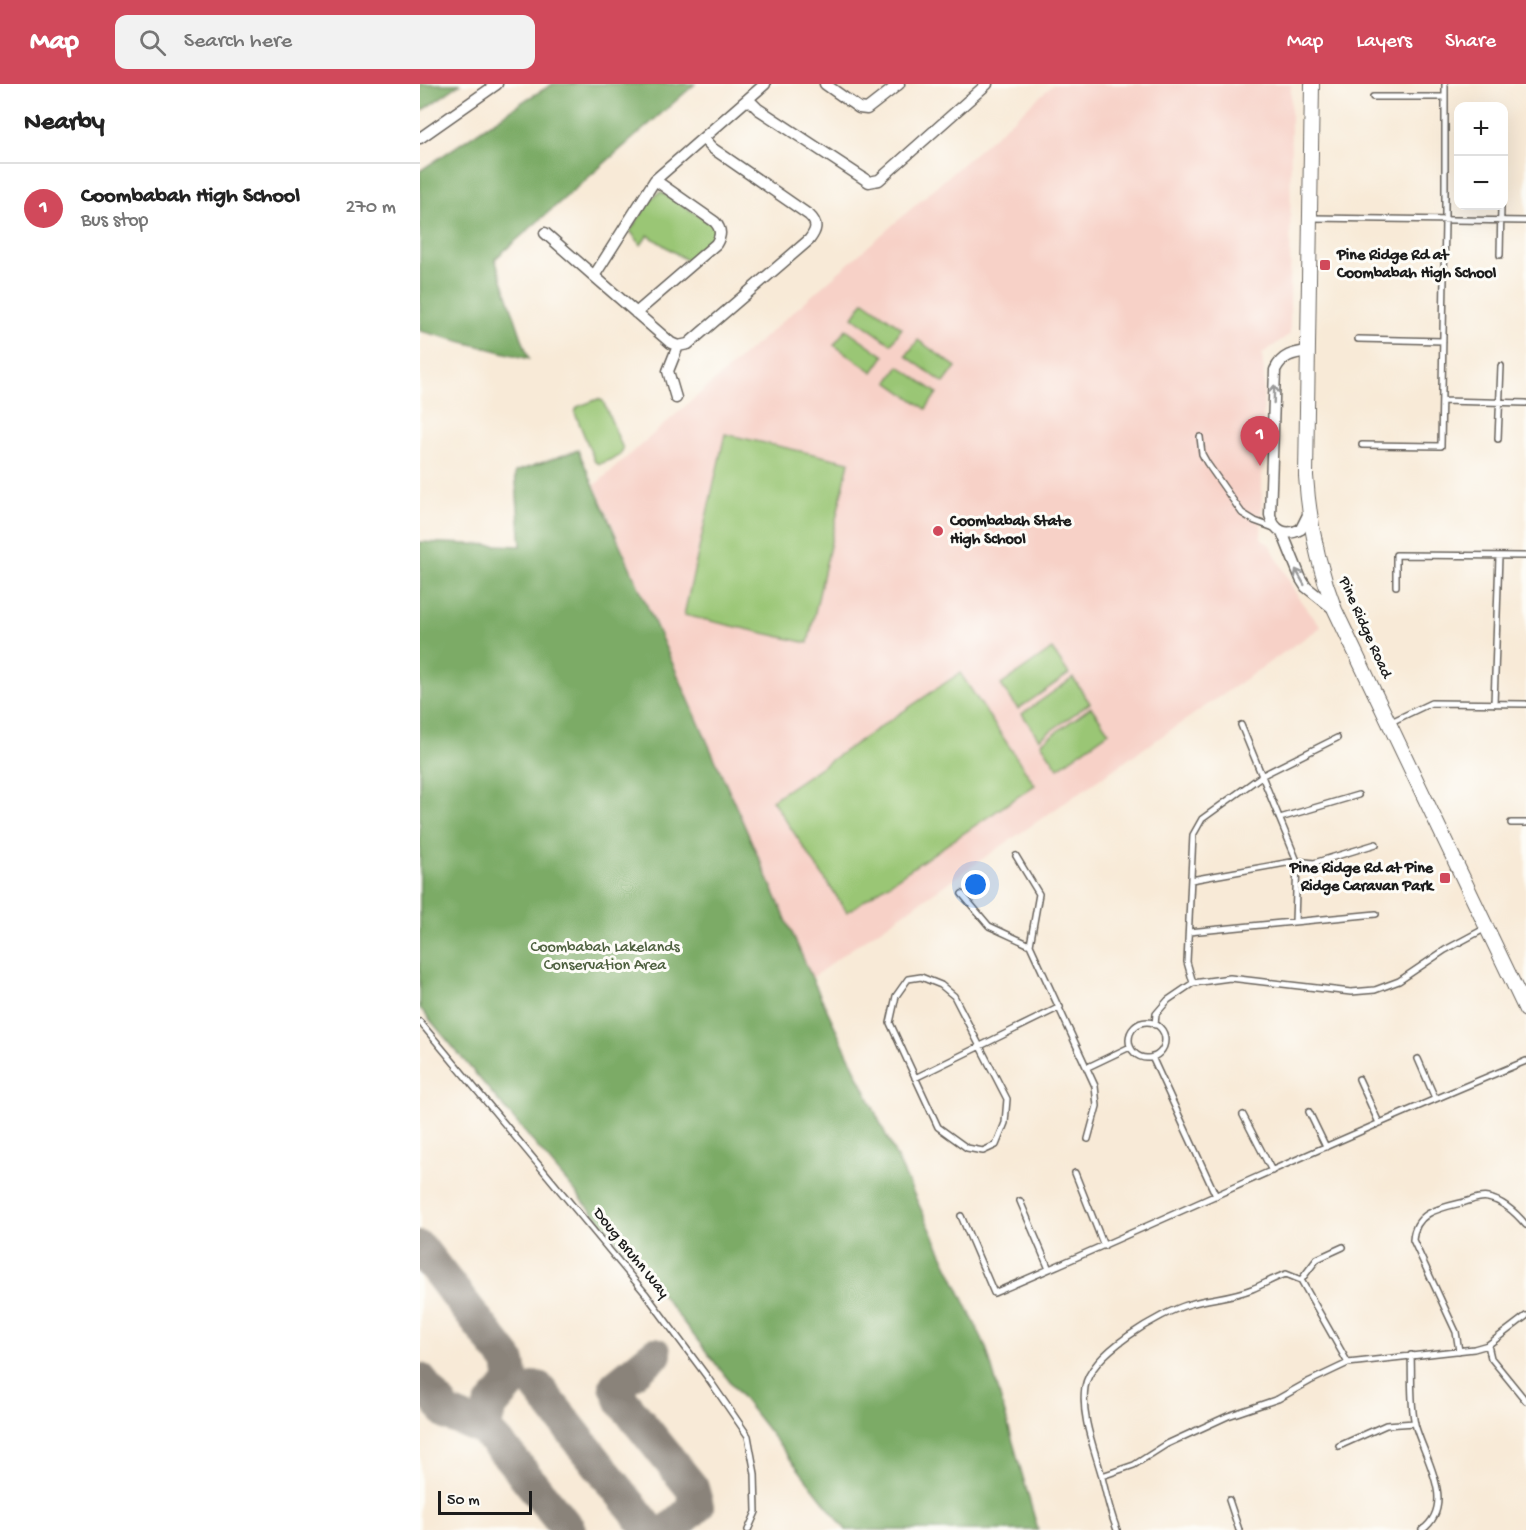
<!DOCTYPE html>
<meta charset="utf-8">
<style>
body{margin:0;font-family:"Gochi Hand",sans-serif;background:#f2f2f2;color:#222}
.controls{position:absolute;right:18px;top:18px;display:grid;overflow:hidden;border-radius:12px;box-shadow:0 6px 24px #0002}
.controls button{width:54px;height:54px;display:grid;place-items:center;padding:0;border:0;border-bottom:2px solid #e0e0e0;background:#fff;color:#222;font:30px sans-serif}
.scale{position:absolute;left:18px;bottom:15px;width:94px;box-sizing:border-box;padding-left:6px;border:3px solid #1c1c1c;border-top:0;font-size:16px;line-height:21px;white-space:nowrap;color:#1c1c1c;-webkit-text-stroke:4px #fdfcf7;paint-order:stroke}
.you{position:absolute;left:556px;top:801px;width:21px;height:21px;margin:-15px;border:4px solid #fff;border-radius:50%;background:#1a73e8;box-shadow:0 0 0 9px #1a73e833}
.badge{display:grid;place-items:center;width:39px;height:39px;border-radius:50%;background:#d1495b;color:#fff;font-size:20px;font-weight:700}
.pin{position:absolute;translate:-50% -50px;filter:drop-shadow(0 2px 3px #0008)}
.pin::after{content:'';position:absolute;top:32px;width:21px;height:18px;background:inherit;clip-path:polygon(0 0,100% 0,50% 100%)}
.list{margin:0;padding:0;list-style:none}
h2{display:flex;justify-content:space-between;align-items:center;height:78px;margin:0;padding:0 24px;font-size:26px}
h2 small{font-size:20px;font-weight:400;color:#767676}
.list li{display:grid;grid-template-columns:39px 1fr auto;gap:18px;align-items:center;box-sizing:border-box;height:90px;padding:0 24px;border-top:2px solid #e0e0e0}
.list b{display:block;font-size:22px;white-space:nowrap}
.list p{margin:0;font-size:20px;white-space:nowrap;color:#767676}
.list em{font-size:20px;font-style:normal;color:#767676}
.icon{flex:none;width:33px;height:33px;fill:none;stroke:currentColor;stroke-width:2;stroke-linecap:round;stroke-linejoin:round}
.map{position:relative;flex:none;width:1106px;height:1446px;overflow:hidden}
header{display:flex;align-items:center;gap:36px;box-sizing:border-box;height:84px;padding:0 30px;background:#d1495b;color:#fff}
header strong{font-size:28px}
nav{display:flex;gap:33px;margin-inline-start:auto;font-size:21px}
.search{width:420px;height:54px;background:#f2f2f2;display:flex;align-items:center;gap:15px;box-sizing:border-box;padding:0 21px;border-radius:12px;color:#767676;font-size:22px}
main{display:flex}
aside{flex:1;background:#fff}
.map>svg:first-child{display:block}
</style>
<header>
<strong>Map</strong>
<div class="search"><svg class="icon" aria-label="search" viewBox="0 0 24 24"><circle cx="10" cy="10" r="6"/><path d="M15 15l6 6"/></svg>Search here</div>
<nav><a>Map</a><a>Layers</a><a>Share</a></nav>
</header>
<main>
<aside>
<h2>Nearby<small></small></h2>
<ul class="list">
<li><span class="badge">1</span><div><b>Coombabah High School</b><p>Bus stop</p></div><em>270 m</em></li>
</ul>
</aside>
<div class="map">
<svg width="1106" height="1446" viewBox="0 0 1106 1446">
<rect width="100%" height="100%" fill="#fdfcf7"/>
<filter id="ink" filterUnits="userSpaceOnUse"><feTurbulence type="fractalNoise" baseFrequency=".0167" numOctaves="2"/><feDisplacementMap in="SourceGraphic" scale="12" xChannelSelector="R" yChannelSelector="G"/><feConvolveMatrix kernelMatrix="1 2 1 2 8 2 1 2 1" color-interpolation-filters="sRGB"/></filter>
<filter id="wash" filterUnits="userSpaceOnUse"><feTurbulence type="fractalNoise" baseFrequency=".008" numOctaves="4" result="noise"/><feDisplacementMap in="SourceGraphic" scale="24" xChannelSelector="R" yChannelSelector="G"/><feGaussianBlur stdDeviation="1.35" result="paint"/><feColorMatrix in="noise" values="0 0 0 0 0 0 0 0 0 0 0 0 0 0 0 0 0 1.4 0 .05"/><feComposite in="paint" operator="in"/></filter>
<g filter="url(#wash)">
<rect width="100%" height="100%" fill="#f8ead7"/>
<path fill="#f7d1c7" d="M634,0H871L870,250L842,270L844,288L841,454L850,461L879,515L901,543L424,870L392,894L175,401Z"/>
<path fill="#9ac674" stroke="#5b7148" stroke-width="1.5" d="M241,108L293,140L296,147L294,156L269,178L228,151L221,161L210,147L232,114Z
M444,217L482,244L471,260L433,233Z
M426,245L464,272L453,288L414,261Z
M498,256L536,283L524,299L486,272Z
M479,282L517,309L506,325L468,298Z
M178,315L183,317L203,365L199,372L180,380L175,378L155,329L157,323Z
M305,350L429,378L388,559L264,531Z
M632,565L649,590L598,625L581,601Z
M540,589L615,701L427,828L352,716Z
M653,594L670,619L619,655L602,630Z
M671,623L689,648L638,684L621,659Z"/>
<path fill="#7bab66" stroke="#4c6441" stroke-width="1.5" d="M0,0H40L0,28Z
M133,0H275L75,175L109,275L0,247V87L107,15Z
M158,366L392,894L566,1263L618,1446H426L238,1206L0,924V458L101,462L95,388Z"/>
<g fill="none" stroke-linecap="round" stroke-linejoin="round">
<path stroke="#8a837a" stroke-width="34" d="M0,1164L89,1278L92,1298L70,1323L64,1345
M235,1270L196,1302L202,1317L272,1404L277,1422L250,1446
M0,1296L28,1330L64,1345L90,1373L149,1446
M118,1304L230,1446"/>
</g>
</g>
<g filter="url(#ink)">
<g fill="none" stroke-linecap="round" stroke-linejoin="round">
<defs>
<path id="service" d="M953,13H1025
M892,134L1106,137
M1080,171L1081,122
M938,255L1023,257
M1022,317L1106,319
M780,353L782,370L787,379L822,429L835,437L854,444
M1078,355L1081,282
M942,361L1021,362L1025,137V0
M976,502V471L1106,472
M1074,620L1079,472
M971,638L1011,619L1106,620
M821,641L877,777L875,838
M860,734L938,711
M1091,739H1106
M596,772L619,810L610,861L675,1002L677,1022L668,1055
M771,796L877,777L894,779L956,760
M542,810L569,842L610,861
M769,848L956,830
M501,893L521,901L534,912L587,1015L585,1039L576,1061L563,1067L547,1064L518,1043L470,939L476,912L488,895Z
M773,899L767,878L773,751L782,735L843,691L917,654
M0,938L225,1209L288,1294L328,1352L335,1390L336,1428L328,1446
M709 956a18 18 0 1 1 36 0a18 18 0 1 1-36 0Z
M735,941L736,930L748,916L773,899L810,894L931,908L955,906L979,897L1025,866L1066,844
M732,973L796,1112
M998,975L1015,1014
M668,983L710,963
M495,994L640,923
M939,995L959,1039
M889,1028L906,1063
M823,1031L852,1087
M655,1089L684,1162
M600,1117L629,1185
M541,1132L574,1209C752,1133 927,1050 1106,977
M881,1196L897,1175L923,1163
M1068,1261L1071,1274L1106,1317
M1039,1267L1036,1248L993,1156C995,1127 1021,1124 1045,1118C1052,1116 1061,1112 1068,1114C1084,1117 1096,1129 1106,1141
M991,1271C992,1292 990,1320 995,1340C1003,1372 1038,1420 1002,1446
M919,1362L966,1341L995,1339
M682,1392L714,1381L747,1360L808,1332L858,1315L890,1297L928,1279L1054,1265L1068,1261L1106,1232
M809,1416L819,1446
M697,1446C689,1425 686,1410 681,1389C673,1361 661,1332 665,1303C671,1269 739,1229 770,1220C790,1214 813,1213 832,1205C844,1200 854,1194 866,1190L881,1196L928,1279"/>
<path id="minor" d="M405,0L439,24L447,25L479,0
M328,15L338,25L449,98L459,96L567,0
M0,54L77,0
M125,149L174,192
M216,229L296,160C301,152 302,146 295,138L235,96
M258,262L268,260L389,156C396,147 399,140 389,131L292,64L283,54
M888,267C873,269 862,271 855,286L850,431C854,447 866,453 881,445L889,429
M256,314L248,287L258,262L251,259L174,192L235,96L345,0
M862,448L881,495L886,503L915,526"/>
<path id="tertiary" d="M892,0L886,392C889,439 898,482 915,526L1106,926"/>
</defs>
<use href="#service" stroke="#69645d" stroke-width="8"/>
<use href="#minor" stroke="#69645d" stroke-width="13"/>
<use href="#tertiary" stroke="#69645d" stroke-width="16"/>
<use href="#service" stroke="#fff" stroke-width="5"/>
<use href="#minor" stroke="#fff" stroke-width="10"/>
<use href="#tertiary" stroke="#fff" stroke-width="14"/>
</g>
<defs><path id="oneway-shaft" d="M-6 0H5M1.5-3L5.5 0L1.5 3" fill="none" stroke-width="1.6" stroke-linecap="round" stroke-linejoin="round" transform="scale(1.5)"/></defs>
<g stroke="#999">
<use href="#oneway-shaft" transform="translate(854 310) rotate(-88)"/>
<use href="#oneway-shaft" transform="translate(880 493) rotate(-119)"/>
</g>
</g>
<g fill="#d1495b" stroke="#fdfcf7" stroke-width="2">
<rect x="899" y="175" width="12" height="12" rx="3"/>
<circle cx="518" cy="447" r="6"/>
<rect x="1019" y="788" width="12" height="12" rx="3"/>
</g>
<g text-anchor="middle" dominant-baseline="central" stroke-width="6" stroke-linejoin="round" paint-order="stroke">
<g font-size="16" font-weight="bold" fill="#1c1c1c" stroke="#fdfcf7" text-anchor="start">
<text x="917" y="172">Pine Ridge Rd at<tspan x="917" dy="18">Coombabah High School</tspan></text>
<text x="530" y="438">Coombabah State<tspan x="530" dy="18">High School</tspan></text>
<text x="1013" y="785" text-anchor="end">Pine Ridge Rd at Pine<tspan x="1013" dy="18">Ridge Caravan Park</tspan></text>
</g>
<g font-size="16" fill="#1c1c1c" stroke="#fdfcf7">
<text transform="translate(944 544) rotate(66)">Pine Ridge Road</text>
<text transform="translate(210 1170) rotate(51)">Doug Bruhn Way</text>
</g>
<g font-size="16" fill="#4e603f" stroke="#fdfcf7">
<text x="185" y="864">Coombabah Lakelands<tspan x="185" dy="18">Conservation Area</tspan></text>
</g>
</g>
</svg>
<div class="controls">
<button>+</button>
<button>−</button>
</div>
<div class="scale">50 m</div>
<div class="you"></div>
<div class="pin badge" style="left:840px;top:382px">1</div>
</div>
</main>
